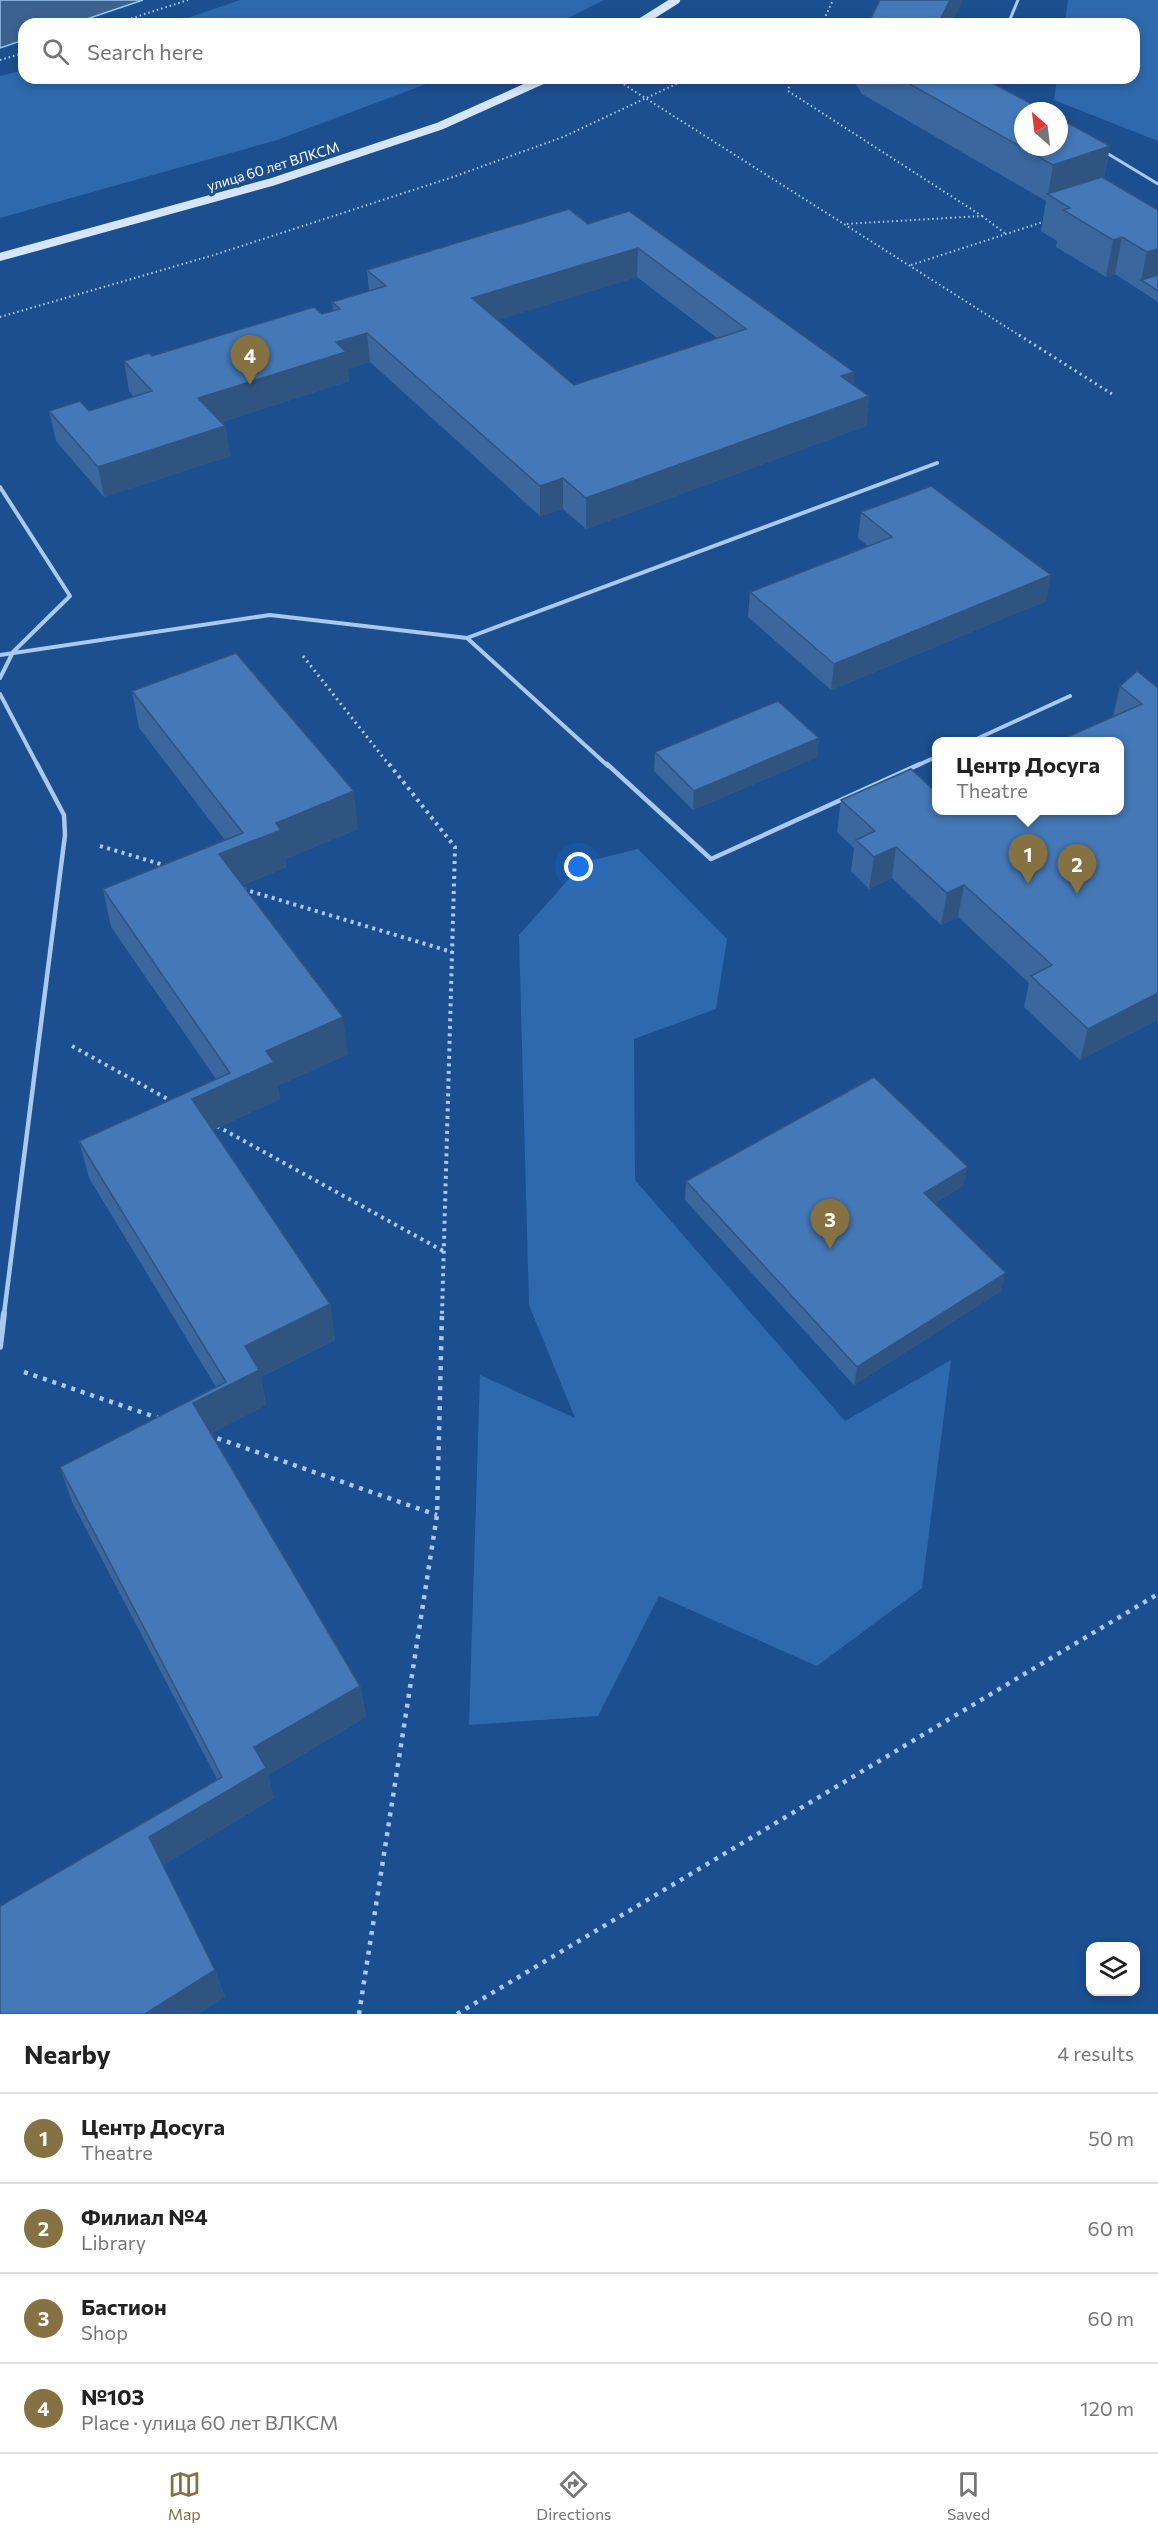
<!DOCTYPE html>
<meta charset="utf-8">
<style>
body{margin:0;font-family:Commissioner,sans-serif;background:#f2f2f2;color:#222}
.controls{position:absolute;right:18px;bottom:18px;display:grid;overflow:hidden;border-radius:12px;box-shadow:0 3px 9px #0003}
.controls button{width:54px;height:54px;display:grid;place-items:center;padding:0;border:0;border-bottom:2px solid #e0e0e0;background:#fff;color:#222;font:30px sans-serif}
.compass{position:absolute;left:1014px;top:102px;width:54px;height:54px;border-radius:50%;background:#fff;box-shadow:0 3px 9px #0003;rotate:332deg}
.you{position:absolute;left:579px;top:867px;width:21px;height:21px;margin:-15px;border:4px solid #fff;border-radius:50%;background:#1a73e8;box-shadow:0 0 0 9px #1a73e833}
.badge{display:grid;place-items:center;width:39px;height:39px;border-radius:50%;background:#857141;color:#fff;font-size:20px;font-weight:700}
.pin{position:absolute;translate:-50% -50px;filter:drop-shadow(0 2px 3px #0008)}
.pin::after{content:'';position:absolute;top:32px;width:21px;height:18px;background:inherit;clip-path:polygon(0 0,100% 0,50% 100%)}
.popup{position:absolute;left:932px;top:737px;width:192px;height:78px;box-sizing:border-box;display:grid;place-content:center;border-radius:12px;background:#fff;filter:drop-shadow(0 2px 4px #0005);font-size:20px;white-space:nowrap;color:#767676}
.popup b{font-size:22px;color:#222}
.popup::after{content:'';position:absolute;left:50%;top:100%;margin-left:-12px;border:12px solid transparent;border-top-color:#fff}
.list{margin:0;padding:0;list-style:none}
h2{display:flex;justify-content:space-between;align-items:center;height:78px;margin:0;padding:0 24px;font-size:26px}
h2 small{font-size:20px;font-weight:400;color:#767676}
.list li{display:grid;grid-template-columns:39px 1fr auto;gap:18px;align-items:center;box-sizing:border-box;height:90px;padding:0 24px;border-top:2px solid #e0e0e0}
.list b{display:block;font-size:22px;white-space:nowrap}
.list p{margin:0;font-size:20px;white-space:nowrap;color:#767676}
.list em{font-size:20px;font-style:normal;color:#767676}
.icon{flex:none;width:33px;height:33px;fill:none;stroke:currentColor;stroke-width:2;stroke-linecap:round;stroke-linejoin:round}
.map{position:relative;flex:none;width:1158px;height:2014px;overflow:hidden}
.search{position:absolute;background:#fff;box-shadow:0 3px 9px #0003;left:18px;right:18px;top:18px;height:66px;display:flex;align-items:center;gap:15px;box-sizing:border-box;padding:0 21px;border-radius:18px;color:#767676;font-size:22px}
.sheet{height:438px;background:#fff}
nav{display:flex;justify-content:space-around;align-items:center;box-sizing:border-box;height:84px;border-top:2px solid #e0e0e0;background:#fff;font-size:16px;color:#767676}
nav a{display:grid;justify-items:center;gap:3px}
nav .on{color:#857141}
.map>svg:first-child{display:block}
</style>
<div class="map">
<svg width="1158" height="2014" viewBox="0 0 1158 2014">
<rect width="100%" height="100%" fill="#1b4f8f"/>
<path fill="#2e69ad" d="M240,0H604L556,24H170Z
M1068,0H1158V141L1054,100L1057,78H1134V24H1065Z
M24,70V78H442L277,140L0,218V76Z
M638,849L727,939L716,1009L634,1039L635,1180L845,1421L951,1360L922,1588L817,1666L659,1596L598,1716L469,1725L480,1375L575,1418L529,1305L519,935L584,862Z"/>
<path fill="#3c6290" stroke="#9cc4f0" stroke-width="1.5" d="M0,0H143L72,24H24V40L0,48Z"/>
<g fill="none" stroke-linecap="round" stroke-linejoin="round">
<path stroke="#a9c9ee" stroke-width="2" stroke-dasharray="1.5 3" stroke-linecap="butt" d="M114,24L188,0
M822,24L833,0
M0,60L24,53
M791,78L788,91L982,216L845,224
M620,82L1022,337
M982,216L1006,234
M911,265L1046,221
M0,317L214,255L453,177L563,137L689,78"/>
<path stroke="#a9c9ee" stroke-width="3" stroke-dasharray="2 4" stroke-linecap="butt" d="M1019,335L1112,394
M303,656L390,766"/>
<path stroke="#a9c9ee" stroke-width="4" stroke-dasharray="3 4.5" stroke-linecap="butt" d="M389,764L455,847L442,1314
M100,846L167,866
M243,889L452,952
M72,1046L173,1102
M217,1126L445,1252"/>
<path stroke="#a9c9ee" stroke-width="4.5" stroke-dasharray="4 6" stroke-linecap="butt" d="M24,1372L161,1419
M208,1435L437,1515
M359,2014L437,1515L442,1313
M457,2014L1158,1594"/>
<path stroke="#a9c9ee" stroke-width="3" d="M1008,24L1018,0
M1105,152L1158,184"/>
<path stroke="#a9c9ee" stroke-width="4" d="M0,487L70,596L13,652L0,678
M467,638L937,463
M0,655L270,615L467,638L608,766
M0,694L38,766
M970,742L1070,696
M916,766L936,757"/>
<path stroke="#a9c9ee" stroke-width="4.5" d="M607,764L711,859L920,764
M4,1314L65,835L64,815L37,764"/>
<path stroke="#a9c9ee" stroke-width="6" d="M0,1347L4,1313"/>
<path stroke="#d6e6fa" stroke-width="8" d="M638,24L676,0
M0,257L272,182L440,126L547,78"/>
</g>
<path fill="#3a679d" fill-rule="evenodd" d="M854,78H983L1110,146L1104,178L1158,210V302L1115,274L1106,277L1056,247L1057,241L1041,231L1046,201L862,94L853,80Z
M629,211L854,372L853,385L869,396L866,426L586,529L563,509L540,516L370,362L347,369L349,381L222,422L225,426L230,456L104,497L56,441L49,411H89L134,397L129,391L124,361L152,356L333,311L332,302L369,291L367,270L588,224ZM637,277L717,338L574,385L497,320Z
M861,512L1046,601L831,690L748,617L750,592L868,546L858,538Z
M1120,686L1158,688V1021L1157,1020L1080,1060L1024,1007L1029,983L958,917L941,925L892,878L869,889L851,871L854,848L837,832L841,800L936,810L1113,717Z
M132,691L358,829L285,859L286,867L243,885L348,1054L277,1086L280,1099L213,1130L330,1304L335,1340L261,1377L266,1405L211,1433L360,1686L366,1717L268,1775L274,1798L163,1865L215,1970L225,1997L198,2014H0L217,1779L72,1502L60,1467L216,1387L89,1178L79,1141L216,1079L111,927L103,889L225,840L139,728Z
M819,738L817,757L693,810L654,771L655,752Z
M686,1181L964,1185L935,1203L1001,1291L854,1385L685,1200Z"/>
<path fill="#305480" d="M950,0H963L951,24H938Z
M1110,146L1103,182L1048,195L1053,165Z
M1122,237L1115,274L1106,277L1113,240Z
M638,248L637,277L473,328L472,298Z
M1158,249V283L1141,280L1147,252Z
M367,333L370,362L347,369L349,381L203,428L198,398L336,342Z
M854,372L851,402L841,376Z
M869,396L866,426L586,529V498Z
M225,426L230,456L104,497L98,467Z
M563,478V509L540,516V486Z
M1051,575L1046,601L831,690L834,664Z
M819,738L817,757L693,810L694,791Z
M354,791L358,829L285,859L286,867L226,892L219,854L276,823Z
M896,847L892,878L869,889L874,857Z
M964,885L958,917L941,925L947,893Z
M1158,993V1016L1157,1020L1080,1060L1088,1029Z
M343,1017L348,1054L277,1086L280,1099L200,1136L192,1099L266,1051Z
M968,1167L964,1185L921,1211L924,1193Z
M1006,1273L1001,1291L854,1385L857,1367Z
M330,1304L335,1340L261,1377L266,1405L202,1438L193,1403L251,1374L245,1346Z
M360,1686L366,1717L268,1775L274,1798L161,1866L149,1837L261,1771L254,1747Z
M215,1970L225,1997L198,2014H145Z"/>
<path fill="#4478b7" stroke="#305480" stroke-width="1.5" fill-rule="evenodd" d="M880,0H950L938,24H868Z
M899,78H983L1045,111H1023V147H1059V118L1110,146L1053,165Z
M1102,177L1158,210V249L1147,252L1122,237L1113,240L1063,210L1070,208L1047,194Z
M569,209L588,224L629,211L854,372L841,376L869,396L586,498L563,478L540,486L367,333L336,342L346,352L198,398L225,426L98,467L49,411L80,401L89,411L152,391L124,361L149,353L152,356L314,307L322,314L340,309L332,302L386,286L367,270ZM638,248L746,329L574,385L472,298Z
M1158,275V291L1141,280Z
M931,486L1051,575L834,664L750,592L892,537L861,512Z
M236,653L354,791L276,823L281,830L219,854L343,1017L266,1051L274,1062L192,1099L330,1304L245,1346L259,1370L193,1403L360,1686L254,1747L266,1768L149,1837L215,1970L145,2014H0V1906L222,1777L60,1467L226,1382L79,1141L230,1073L103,889L243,833L132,691Z
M1137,671L1158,688V993L1088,1029L1031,976L1052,965L964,885L947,893L896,847L874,857L856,840L875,831L841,800L911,769L936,792V810H1119V741H1058L1142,704L1120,686Z
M778,701L819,738L694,791L655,752Z
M874,1077L968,1167L924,1193L1006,1273L857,1367L686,1181Z"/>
<g text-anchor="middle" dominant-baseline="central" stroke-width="6" stroke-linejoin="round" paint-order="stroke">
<g font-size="14" fill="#fff" stroke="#1b4f8f">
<text transform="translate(273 166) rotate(-17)">улица 60 лет ВЛКСМ</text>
</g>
</g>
</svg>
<div class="controls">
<button><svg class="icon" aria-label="layers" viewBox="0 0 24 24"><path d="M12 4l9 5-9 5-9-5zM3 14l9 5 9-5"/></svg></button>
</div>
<svg class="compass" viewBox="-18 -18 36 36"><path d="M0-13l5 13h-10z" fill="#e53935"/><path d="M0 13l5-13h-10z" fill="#767676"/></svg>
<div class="you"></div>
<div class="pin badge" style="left:1028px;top:884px">1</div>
<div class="popup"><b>Центр Досуга</b>Theatre</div>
<div class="pin badge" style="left:1077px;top:894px">2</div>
<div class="pin badge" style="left:830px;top:1249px">3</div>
<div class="pin badge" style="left:250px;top:385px">4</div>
<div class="search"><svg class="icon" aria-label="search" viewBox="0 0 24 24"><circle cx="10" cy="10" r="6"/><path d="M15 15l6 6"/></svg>Search here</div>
</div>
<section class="sheet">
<h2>Nearby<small>4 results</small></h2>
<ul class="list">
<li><span class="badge">1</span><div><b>Центр Досуга</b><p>Theatre</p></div><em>50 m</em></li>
<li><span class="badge">2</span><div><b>Филиал №4</b><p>Library</p></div><em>60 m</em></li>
<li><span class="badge">3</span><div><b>Бастион</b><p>Shop</p></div><em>60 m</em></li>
<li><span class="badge">4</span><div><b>№103</b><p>Place · улица 60 лет ВЛКСМ</p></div><em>120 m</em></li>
</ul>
</section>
<nav>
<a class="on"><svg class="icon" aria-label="map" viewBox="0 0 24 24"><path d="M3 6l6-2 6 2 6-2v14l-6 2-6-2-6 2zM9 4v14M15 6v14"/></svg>Map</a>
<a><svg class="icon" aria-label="directions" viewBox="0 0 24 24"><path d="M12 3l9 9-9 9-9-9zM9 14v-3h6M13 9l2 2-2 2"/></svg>Directions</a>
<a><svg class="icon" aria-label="saved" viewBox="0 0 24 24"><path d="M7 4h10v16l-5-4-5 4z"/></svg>Saved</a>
</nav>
